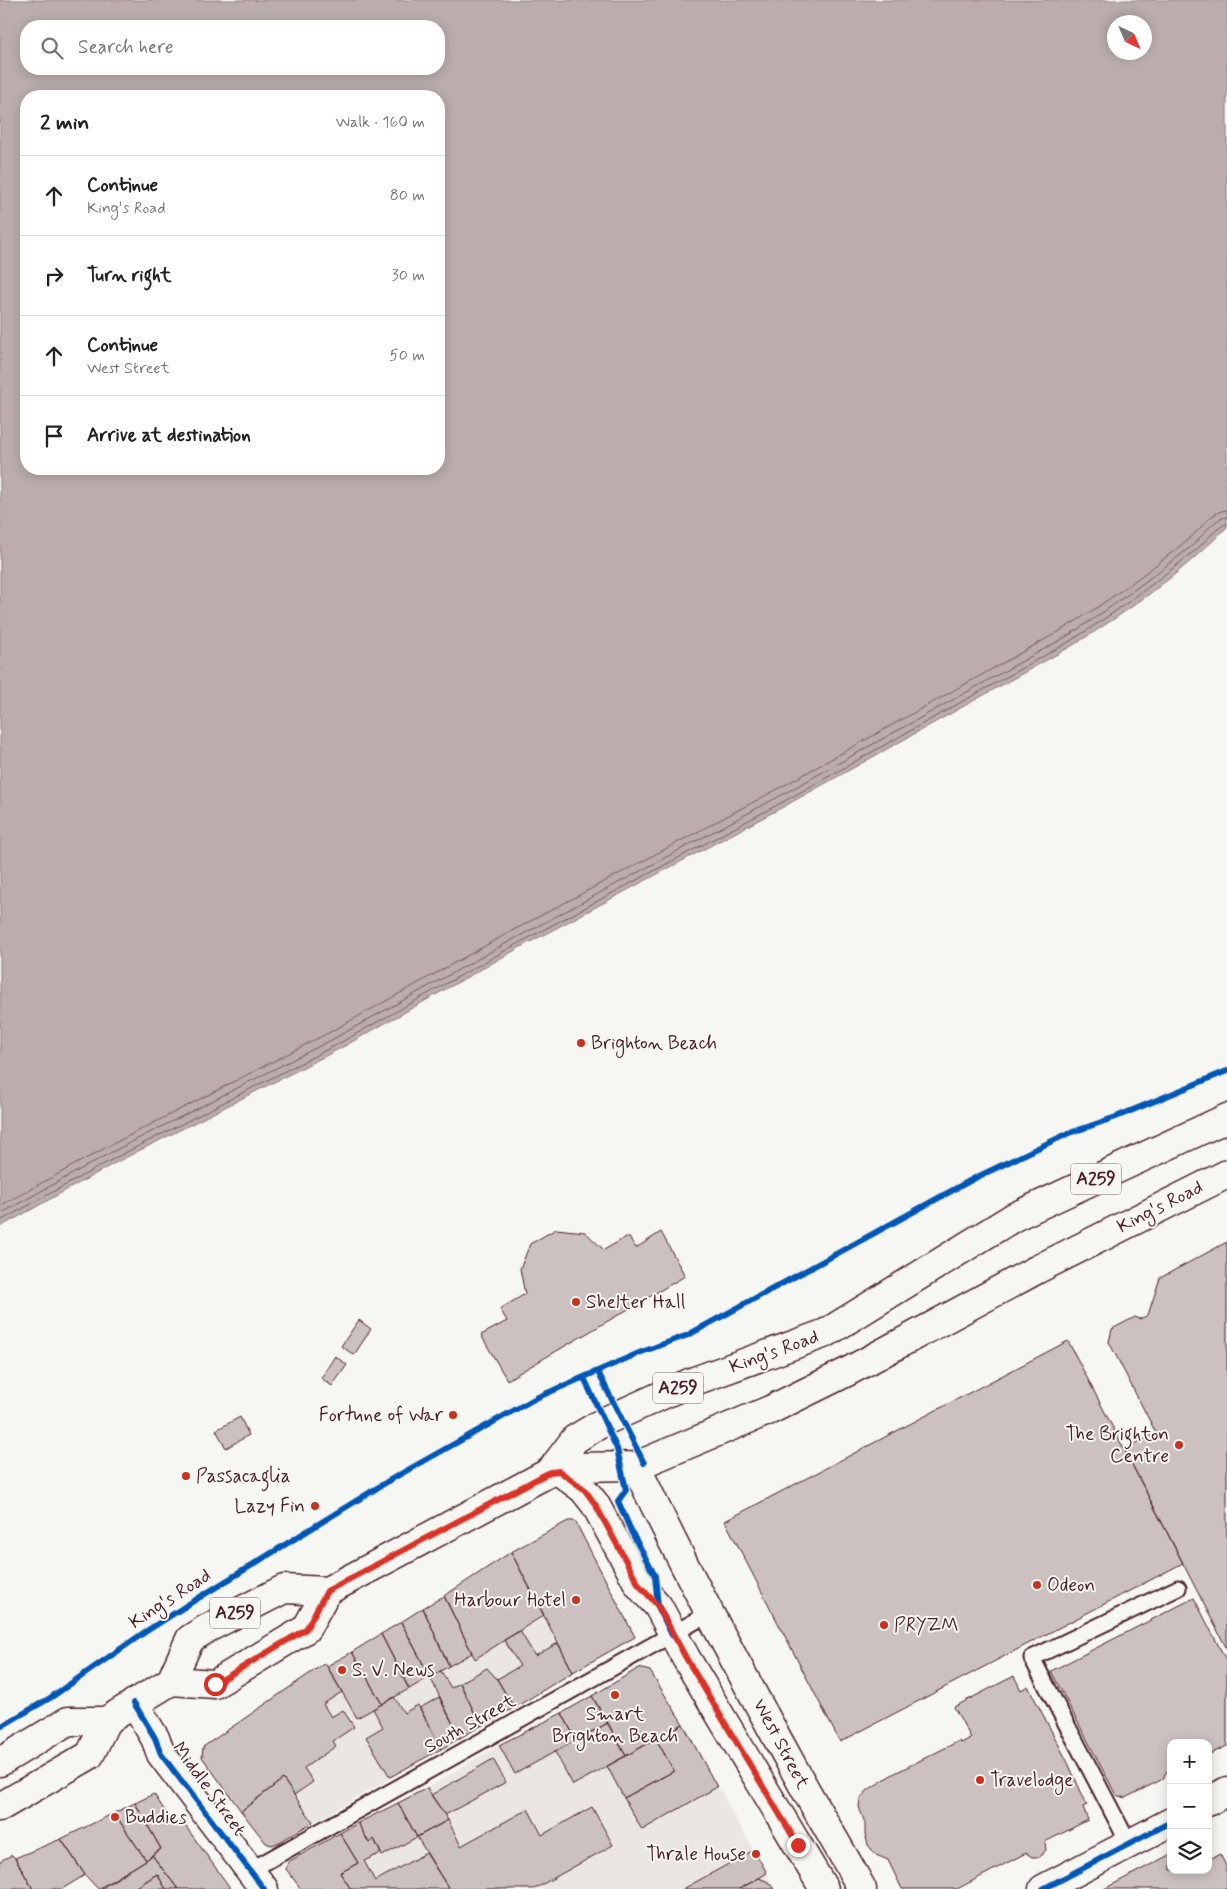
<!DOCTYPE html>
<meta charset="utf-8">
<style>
body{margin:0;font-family:Mynerve,sans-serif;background:#f6f6f6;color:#222}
.controls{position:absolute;right:15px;bottom:15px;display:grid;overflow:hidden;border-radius:10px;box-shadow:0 2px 12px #0003}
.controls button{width:45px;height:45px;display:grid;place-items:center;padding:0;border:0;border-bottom:1px solid #e0e0e0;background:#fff;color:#222;font:25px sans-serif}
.compass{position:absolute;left:1107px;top:15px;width:45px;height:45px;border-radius:50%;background:#fff;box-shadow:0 2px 12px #0003;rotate:136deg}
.stop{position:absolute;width:15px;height:15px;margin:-11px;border:4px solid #d93025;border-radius:50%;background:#fff}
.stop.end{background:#d93025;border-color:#fff;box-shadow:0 1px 5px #0008}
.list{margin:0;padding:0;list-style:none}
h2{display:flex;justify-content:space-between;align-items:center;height:65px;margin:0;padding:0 20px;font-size:21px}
h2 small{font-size:16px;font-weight:400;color:#767676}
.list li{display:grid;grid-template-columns:32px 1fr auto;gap:15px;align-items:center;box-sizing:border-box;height:80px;padding:0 20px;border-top:1px solid #e0e0e0}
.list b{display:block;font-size:19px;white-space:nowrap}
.list p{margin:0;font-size:16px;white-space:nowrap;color:#767676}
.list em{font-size:16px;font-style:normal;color:#767676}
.icon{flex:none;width:28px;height:28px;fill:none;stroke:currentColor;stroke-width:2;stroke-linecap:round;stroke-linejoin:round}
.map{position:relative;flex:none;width:1227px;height:1889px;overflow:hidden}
.search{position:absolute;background:#fff;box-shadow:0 2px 12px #0003;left:20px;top:20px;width:425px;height:55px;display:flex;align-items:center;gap:12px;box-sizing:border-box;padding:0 18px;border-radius:20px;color:#767676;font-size:19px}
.panel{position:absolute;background:#fff;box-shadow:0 2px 12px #0003;left:20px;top:90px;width:425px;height:385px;border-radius:20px}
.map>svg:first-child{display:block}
</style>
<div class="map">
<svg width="1227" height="1889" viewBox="0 0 1227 1889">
<rect width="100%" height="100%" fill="#f6f6f2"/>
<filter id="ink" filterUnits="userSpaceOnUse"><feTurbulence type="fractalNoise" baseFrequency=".02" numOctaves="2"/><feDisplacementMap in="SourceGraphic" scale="10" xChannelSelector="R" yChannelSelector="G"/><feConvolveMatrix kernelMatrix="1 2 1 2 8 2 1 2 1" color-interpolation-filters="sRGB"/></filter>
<g filter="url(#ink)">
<path fill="#e9e6e3" d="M568,1521H575L635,1637L278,1843L271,1845L266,1843L202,1757L203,1747L325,1663L327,1666L352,1652L444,1596L511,1552Z
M639,1668L650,1671L683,1724L775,1889H301L286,1869L288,1862L340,1833L427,1788L499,1745L562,1713Z"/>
<path fill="#bbadae" stroke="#8e747a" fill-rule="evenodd" d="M0,0H1227V482L1224,484L1227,490V527C1181,574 1126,613 1070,647L783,807L519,948L341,1048L115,1163L0,1227ZM1114,22H1144V52H1114ZM26,26H439V69H26ZM26,96H439V469H26Z"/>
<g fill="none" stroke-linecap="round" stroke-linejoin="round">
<path stroke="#77585f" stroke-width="1" d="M0,1206L107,1147L332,1031L510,932L774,791L1060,631C1106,603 1150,571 1191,537C1203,527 1211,511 1227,510
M0,1214L110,1153L335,1038L514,939L778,797L1064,638C1109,610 1150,578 1192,546C1202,537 1213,518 1227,517
M0,1221L113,1159L338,1044L517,944L781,803L1067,643C1111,616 1152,585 1192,553C1201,547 1218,525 1227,524"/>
</g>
<path fill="#ccc1c0" stroke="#4a1f2b" d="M556,1229L585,1232L604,1250L628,1236L636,1248L661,1232L685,1276L507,1380L481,1335L507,1321L500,1309L525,1294L520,1269L530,1244Z
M1227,1242V1649L1124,1449L1156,1433L1109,1342L1112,1329L1135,1317L1140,1319L1148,1315L1160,1278Z
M359,1320L371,1329L354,1355L341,1346Z
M1068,1341L1183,1563L840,1742L725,1521Z
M335,1356L347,1365L332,1386L321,1378Z
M240,1417L249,1435L226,1448L216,1430Z
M568,1521H575L635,1637L573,1672L511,1552Z
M511,1552L544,1615L475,1659L444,1596Z
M444,1596L472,1653L449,1666L423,1608Z
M1194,1598L1227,1662V1746L1208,1755V1743H1171V1769L1166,1772L1163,1779L1125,1798L1116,1795L1051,1671Z
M423,1608L449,1666L430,1677L401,1622Z
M401,1622L430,1677L409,1689L381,1634Z
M520,1631L535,1656L558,1643L573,1672L514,1708L497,1679L520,1666L504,1640Z
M381,1634L409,1689L382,1704L352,1652Z
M352,1652L382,1704L357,1718L327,1666Z
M325,1663L342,1692L323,1704L331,1717L343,1710L354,1727L333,1741L336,1746L304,1768L313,1782L294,1795L283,1779L241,1811L202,1757L203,1747Z
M487,1668L497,1679L514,1708L481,1726L460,1683Z
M639,1668L650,1671L683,1724L626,1756L592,1696Z
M441,1671L451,1688L460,1683L481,1726L460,1738L430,1677Z
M1014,1676L1021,1690L1028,1686L1068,1763L1087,1805L1083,1807L1088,1820L1045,1842L1046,1850L1040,1857H1032L1026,1853L957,1889H902L888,1860L876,1855L868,1845L865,1834V1823L859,1807L860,1799L868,1790L893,1774L959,1741L961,1743L971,1738L954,1707Z
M592,1696L608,1723L576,1740L562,1713Z
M394,1697L404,1713L418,1705L441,1749L390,1777L366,1737L383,1727L373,1709Z
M439,1697L460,1738L441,1749L420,1708Z
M562,1713L576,1740L515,1774L499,1745Z
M608,1723L626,1756L573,1785L555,1752Z
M683,1724L717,1787L642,1830L624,1798L674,1771L656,1739Z
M656,1739L674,1771L624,1798L607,1766Z
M493,1759L506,1782L445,1815L431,1795Z
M283,1779L313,1822L278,1843L271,1845L266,1843L241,1811Z
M427,1788L448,1820L417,1837L398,1803Z
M154,1794L170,1819L184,1824L231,1889H178L152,1855L161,1849L135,1803Z
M135,1803L161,1849L146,1860L114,1813Z
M398,1803L417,1837L382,1856L374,1839L369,1843L358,1823Z
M592,1807L613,1845L534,1889H449L417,1837L448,1820L461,1846L528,1809L542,1835Z
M114,1813L146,1860L98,1889L85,1875L61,1839Z
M358,1823L369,1843L374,1839L381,1853L364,1861L375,1881L426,1853L449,1889H351L340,1873L358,1863L340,1833Z
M340,1833L358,1863L340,1873L351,1889H301L286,1869L288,1862Z
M61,1839L85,1875L62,1889H33L15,1858Z
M754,1850L767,1873L759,1878L739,1889H683Z
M1171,1854V1870H1208V1860L1220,1854L1227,1868V1889H1104Z
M12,1855L15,1858L33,1889H0V1861Z
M152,1855L178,1889H166L157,1874L134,1889H100L146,1860Z
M157,1874L166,1889H134Z
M759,1878L768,1882L774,1889H739Z"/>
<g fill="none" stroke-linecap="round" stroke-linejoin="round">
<defs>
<path id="service" d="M1129,1844L1032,1658L1178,1588
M251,1870L710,1613"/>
<path id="minor" d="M134,1703L155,1738L161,1754L264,1889"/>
<path id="tertiary" d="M1208,1802L1227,1791
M1043,1889L1171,1822"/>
<path id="primary" d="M636,1466C686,1573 743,1676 800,1780C820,1816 842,1852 862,1889
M559,1471L583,1489L595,1504L639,1585L658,1606L686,1658L824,1889
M550,1472L575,1467L636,1466L770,1410L847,1372L1036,1270L1227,1174
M171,1681L215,1684L306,1629L327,1591
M0,1762L68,1721H106
M0,1807L90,1755L106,1721L171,1681L190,1639L208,1628L284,1589L327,1591L550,1472L575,1439L605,1421L689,1383L826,1333L1014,1217L1227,1118"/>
</defs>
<use href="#service" stroke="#4a1f2b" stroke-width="19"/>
<use href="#minor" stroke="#4a1f2b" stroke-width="31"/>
<use href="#tertiary" stroke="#4a1f2b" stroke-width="31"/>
<use href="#primary" stroke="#4a1f2b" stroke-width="31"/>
<use href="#service" stroke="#f6f6f2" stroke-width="15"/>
<use href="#minor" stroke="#f6f6f2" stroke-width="28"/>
<use href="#tertiary" stroke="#f6f6f2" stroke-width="28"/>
<use href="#primary" stroke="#f6f6f2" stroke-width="28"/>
<defs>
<path id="cycleway" d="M598,1372L644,1463
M584,1378L617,1449L626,1490L618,1501L632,1533L655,1576L658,1606L672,1635
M134,1703L155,1738L161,1754L264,1889
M0,1727L50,1698L145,1632L192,1602L390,1480L536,1398L639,1353L688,1335L975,1178L1067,1134L1116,1117L1227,1071
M1043,1889L1171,1822"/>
</defs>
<use href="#cycleway" stroke="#f6f6f2" stroke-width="9"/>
<use href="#cycleway" stroke="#0057b8" stroke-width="6"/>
</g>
</g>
<g fill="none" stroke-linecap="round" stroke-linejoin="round" filter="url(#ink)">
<path stroke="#d93025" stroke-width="6" d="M215,1684L306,1629L327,1591L550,1472L559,1471L584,1489L595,1504L639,1585L658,1606L686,1658L798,1845"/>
</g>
<g fill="#c8321e" stroke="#f6f6f2" stroke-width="2">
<circle cx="581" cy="1043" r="5"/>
<circle cx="576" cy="1302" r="5"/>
<circle cx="453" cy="1415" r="5"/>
<circle cx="1179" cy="1445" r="5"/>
<circle cx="186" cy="1476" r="5"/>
<circle cx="315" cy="1506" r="5"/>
<circle cx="1037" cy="1585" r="5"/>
<circle cx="576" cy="1600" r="5"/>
<circle cx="884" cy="1625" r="5"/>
<circle cx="342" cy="1670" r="5"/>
<circle cx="615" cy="1695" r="5"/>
<circle cx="980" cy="1780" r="5"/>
<circle cx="115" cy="1817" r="5"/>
<circle cx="756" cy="1854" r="5"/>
</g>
<g text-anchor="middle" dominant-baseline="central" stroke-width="4" stroke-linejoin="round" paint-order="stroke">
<g fill="#f6f6f2" stroke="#7e6067" stroke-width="1">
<rect x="1071" y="1163.5" width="50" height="31" rx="4"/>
<rect x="653" y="1372.5" width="50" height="31" rx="4"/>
<rect x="210" y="1597.5" width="50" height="31" rx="4"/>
</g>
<g font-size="18" font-weight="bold" fill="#4a1f2b">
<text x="1096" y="1179">A259</text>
<text x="678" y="1388">A259</text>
<text x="235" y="1613">A259</text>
</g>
<g font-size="19" fill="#4a1f2b" stroke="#f6f6f2" text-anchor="start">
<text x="591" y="1043">Brighton Beach</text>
<text x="586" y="1302">Shelter Hall</text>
<text x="443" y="1415" text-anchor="end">Fortune of War</text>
<text x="1169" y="1434" text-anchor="end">The Brighton<tspan x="1169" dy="22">Centre</tspan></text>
<text x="196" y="1476">Passacaglia</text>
<text x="305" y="1506" text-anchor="end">Lazy Fin</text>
<text x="1047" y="1585">Odeon</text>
<text x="566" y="1600" text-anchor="end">Harbour Hotel</text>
<text x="894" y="1625">PRYZM</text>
<text x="352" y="1670">S. V. News</text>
<text x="615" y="1714" text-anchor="middle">Smart<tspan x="615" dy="22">Brighton Beach</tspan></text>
<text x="990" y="1780">Travelodge</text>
<text x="125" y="1817">Buddies</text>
<text x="746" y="1854" text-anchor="end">Thrale House</text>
</g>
<g font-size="19" fill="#4a1f2b" stroke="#f6f6f2">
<text transform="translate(1160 1207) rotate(-27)">King's Road</text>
<text transform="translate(774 1352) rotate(-20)">King's Road</text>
<text transform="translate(170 1599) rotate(-33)">King's Road</text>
<text transform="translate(470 1724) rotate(-29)">South Street</text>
<text transform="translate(781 1744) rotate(62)">West Street</text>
<text transform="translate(209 1789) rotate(54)">Middle Street</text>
</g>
</g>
</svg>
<div class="controls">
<button>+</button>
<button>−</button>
<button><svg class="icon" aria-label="layers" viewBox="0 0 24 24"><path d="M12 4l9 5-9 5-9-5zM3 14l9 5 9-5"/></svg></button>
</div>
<svg class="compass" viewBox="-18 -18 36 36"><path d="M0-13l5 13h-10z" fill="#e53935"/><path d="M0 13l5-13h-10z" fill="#767676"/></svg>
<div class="stop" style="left:215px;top:1684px"></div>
<div class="stop end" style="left:798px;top:1845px"></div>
<div class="search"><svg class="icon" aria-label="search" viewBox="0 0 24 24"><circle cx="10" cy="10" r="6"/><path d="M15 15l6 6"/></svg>Search here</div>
<section class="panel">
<h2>2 min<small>Walk · 160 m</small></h2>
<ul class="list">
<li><svg class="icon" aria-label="ahead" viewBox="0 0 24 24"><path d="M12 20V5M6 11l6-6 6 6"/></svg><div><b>Continue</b><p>King's Road</p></div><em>80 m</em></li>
<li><svg class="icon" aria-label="right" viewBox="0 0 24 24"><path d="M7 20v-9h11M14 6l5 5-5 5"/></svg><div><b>Turn right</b></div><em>30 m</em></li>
<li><svg class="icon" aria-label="ahead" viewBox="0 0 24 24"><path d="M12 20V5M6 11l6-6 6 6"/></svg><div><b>Continue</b><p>West Street</p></div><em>50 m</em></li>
<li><svg class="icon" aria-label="arrive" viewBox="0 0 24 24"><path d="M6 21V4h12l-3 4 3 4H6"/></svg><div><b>Arrive at destination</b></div></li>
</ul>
</section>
</div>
